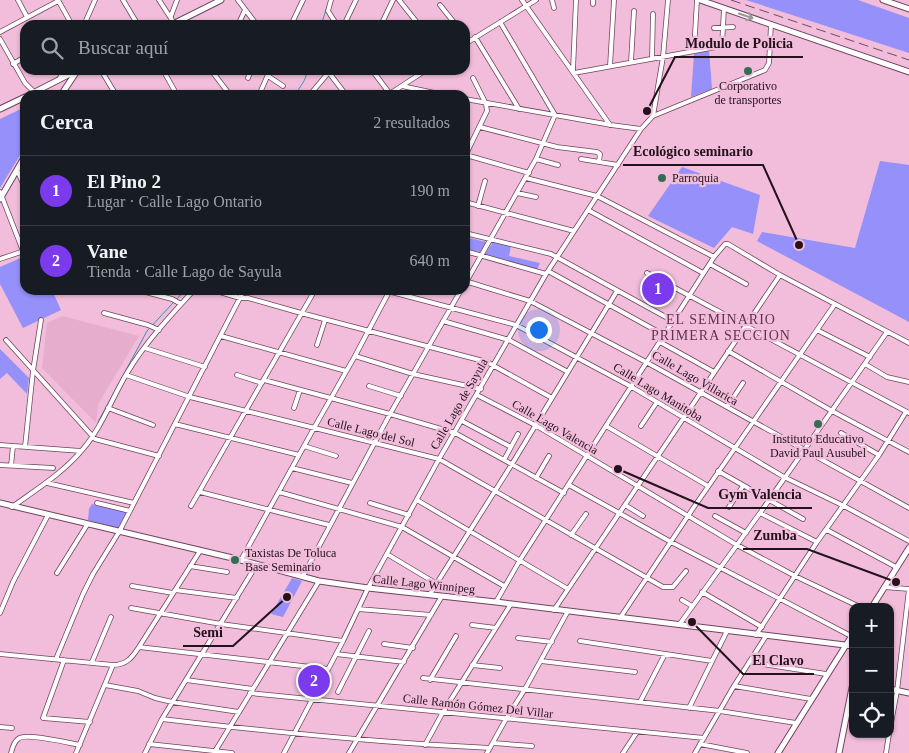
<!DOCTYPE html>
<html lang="es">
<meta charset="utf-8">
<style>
body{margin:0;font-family:Georgia,serif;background:#20242c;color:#f1f3f6}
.controls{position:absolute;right:15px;bottom:15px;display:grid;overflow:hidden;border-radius:10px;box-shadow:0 1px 4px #0004}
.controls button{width:45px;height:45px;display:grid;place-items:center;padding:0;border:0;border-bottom:1px solid #363941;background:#171b24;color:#f1f3f6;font:25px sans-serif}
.you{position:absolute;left:538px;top:329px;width:18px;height:18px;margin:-12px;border:4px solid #fff;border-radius:50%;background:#1a73e8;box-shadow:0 0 0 8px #1a73e833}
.badge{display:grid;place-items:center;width:32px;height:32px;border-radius:50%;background:#7c3aed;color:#fff;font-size:16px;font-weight:700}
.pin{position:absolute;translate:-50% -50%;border:2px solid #fff;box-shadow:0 1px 5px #0006}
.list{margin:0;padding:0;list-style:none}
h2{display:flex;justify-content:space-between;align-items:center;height:65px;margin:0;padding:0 20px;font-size:21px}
h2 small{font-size:16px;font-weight:400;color:#9ea1a6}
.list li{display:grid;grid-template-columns:32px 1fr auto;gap:15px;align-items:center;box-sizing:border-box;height:70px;padding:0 20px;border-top:1px solid #363941}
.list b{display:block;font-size:19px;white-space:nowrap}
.list p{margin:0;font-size:16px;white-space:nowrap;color:#9ea1a6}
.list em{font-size:16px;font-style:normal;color:#9ea1a6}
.icon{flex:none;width:28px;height:28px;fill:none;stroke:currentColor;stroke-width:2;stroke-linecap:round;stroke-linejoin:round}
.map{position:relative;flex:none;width:909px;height:753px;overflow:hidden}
.search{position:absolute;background:#171b24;box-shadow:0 1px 4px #0004;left:20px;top:20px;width:450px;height:55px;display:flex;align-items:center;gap:12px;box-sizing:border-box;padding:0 18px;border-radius:15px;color:#9ea1a6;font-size:19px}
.panel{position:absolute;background:#171b24;box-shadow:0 1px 4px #0004;left:20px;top:90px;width:450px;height:205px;border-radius:15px}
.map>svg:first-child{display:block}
</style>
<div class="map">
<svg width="909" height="753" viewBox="0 0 909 753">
<rect width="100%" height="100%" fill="#f1bdda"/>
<path fill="#e6adcd" d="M62,316L139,336L98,404L96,423L42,368L47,323Z"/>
<path fill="#9590fa" d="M746,0H858L909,18V53Z
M709,50L712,89L691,97L694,54Z
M25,107V147L0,188V119Z
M880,161L909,165V322L757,241L762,232L855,248Z
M682,167L760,195L753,234L732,227L714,248L648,216Z
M465,237L486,242L480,252L465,249Z
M493,242L511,246L509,256L540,263L537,270L484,256Z
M25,256V290H52L61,310L23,328L0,284V267Z
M0,349L29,378L27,394L7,373L0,379Z
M92,504L127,512L118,528L88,520L89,509Z
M292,578L302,581L283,617L271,614Z"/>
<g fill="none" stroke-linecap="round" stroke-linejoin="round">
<path stroke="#3895b4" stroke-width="1" d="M321,25L328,4
M296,95C300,84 306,83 307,70
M98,422L147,331L185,290"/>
<defs>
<path id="street" d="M18,0L27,17
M58,0L72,25
M123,0L138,25
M159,0L174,23
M238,0L257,25
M331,0L328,11L337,25
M399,0L419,25
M522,0L610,125
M552,0L554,8
M593,4V0
M440,5L456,25
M171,16L177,0
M84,25L95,0
M238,25L245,10
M291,25L303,0
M344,25L356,0
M381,25L393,0
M714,28L733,27
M0,32L58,1
M475,37L519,109
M0,39L25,83L34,92
M465,44L536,0
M694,51L697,0
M652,59L653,14
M631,62L634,11
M13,64L25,57
M610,66L614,0
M101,70L116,95
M163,70L177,95
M211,70L230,95
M327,70L346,95
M372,70L390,94
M573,70L576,0
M574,73L722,46L724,8
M268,76L283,86
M60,78L64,70
M248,78L251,70
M402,86L444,95
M313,91L329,72
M259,95L270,70
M388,95L426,70
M465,99L611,125L641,129
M653,116L663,57L668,0
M480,127L557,147L597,152L600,154L599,162
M466,155L529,173
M465,156L487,111L486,104L473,78
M536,159L558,165
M581,159L618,165
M17,170L25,188
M526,178L597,196L714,257
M0,192L23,251
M517,193L536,197
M465,202L574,231
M478,206L485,181
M588,210L703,273
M465,233L551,254L673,321
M465,251L546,274
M0,259L24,251
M710,264L746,284
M548,271L664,335
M647,273L909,413
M465,281L530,301L646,362L909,508
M465,284L536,159L555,115L500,22
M138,290L172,299L181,304
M213,290L240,298H248L301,313L487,362L552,398
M384,290L516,325L630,386L784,477L844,506L909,541
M104,313L148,325L159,330
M443,321L509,340L568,372
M817,330L870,357
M221,336L346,371
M6,340L95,439L159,456
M660,342L714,372
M317,345L325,320
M145,348L205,367
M728,351L832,411L909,452
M355,356L413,374L481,389
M865,364L887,377L909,382
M126,375L190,397L439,459L663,587H673L686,571
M237,375L262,383
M264,380L390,414L455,433L564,493
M369,386L401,396
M477,395L535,425L737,545L795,576L860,607
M727,407L743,383
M108,408L153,425
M294,408L300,390
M462,421L511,447
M175,424L299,455
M606,426L708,486
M641,426L657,402
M841,433L879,455
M0,445L81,451
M304,446L336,456
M25,447L33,371L41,320
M504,460L518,434
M0,465L53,468
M11,466L13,446
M292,468L352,483
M718,471L803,519
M536,478L549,456
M47,483L134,503
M569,485L671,542L851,636
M200,492L329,525
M279,492L402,527L504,586
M417,500L568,589
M97,503L130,511
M370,503L409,515
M625,505L643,516
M191,506L315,290
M12,507C37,489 63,473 83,449C102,427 112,398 127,373C145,343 170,316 194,290
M729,507L743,486
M760,513L817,542
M715,516L746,533
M827,530L896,567
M571,535L586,514
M387,554L437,584
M241,560L314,428L355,356L390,290
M190,566L227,572
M57,573L87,525
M303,576L390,414L461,290
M132,586L173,593
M884,587L909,589
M175,590L237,598
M702,592L762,627
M430,594L512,464L617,291
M682,600L692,606
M496,602L520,560L714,257L725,244H728L780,275L909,343
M131,608L221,624L343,641
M358,609L431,615
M554,610L780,275
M0,613L13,582L48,515
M620,618L694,507L835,304
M472,625L496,628
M679,625L760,513L887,332
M756,635L817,542L879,455L906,412
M518,638L552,642
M580,641L712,661
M384,644L413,648
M139,647L328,669
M0,654L113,665C126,665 132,658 139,647L200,551
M336,654L404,662
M56,659L83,594L93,574L119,532L244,290
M64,660L43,718L90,722
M541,661L635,672
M92,662L111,617
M749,662L826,674
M472,665L500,668
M423,678L720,711L796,723
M186,680L253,689
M430,680L456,636
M105,685L138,691L155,698L172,702L239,712
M734,686L811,699
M338,692L369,631
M250,693L704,738
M640,702L665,654
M689,708L727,631
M162,719C271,732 380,743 490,748
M0,727L12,728
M890,729L897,691L909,589
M493,743L532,746
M149,744L232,753
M700,744L747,753
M425,745L443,712L511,604
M11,753C12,749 14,742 18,739C24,732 69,743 80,745
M76,753L113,665
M145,753L162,719L257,564
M214,753L319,581
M284,753L343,641L368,588L439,459L546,274L641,129L653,116L765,70L769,63L771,24
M349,753L442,596
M487,753L506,719L525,689L568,611
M623,753L637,732
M695,753L734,686L766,636
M886,753L889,734"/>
<path id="secondary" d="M700,0L909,72
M883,0L909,9
M171,25L221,0
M29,95L78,70
M61,95L77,71
M0,109L25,97
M0,199L25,156
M0,503L241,560L319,581L368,588L496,602L853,646
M872,607L909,548
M890,689L909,693
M778,753L853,634
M839,753L853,683"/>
</defs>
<use href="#street" stroke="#70445e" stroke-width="5.5"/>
<use href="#secondary" stroke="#70445e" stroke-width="7"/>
<use href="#street" stroke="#fff" stroke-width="4"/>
<use href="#secondary" stroke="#fff" stroke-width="5"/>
<path stroke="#6c4e60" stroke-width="1" stroke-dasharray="10 5" stroke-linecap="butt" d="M731,0L909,60"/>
</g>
<defs><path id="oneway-shaft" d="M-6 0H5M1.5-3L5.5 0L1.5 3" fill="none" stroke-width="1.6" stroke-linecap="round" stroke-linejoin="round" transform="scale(1.25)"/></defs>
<use stroke="#9c9499" href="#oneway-shaft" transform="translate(746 16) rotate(19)"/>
<g fill="#346c54" stroke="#f1bdda" stroke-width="2">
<circle cx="748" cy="71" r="5"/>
<circle cx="662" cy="178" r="5"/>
<circle cx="818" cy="424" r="5"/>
<circle cx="235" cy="560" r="5"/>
</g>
<g text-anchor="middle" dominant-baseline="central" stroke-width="4.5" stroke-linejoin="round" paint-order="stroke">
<g font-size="12" fill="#23111c" stroke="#f1bdda">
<text x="748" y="86">Corporativo<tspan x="748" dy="14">de transportes</tspan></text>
<text x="672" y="178" text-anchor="start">Parroquia</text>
<text x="818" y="439">Instituto Educativo<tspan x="818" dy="14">David Paul Ausubel</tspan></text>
<text x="245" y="553" text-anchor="start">Taxistas De Toluca<tspan x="245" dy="14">Base Seminario</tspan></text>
</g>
<g font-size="12" fill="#23111c" stroke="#f1bdda">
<text transform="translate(695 378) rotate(30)">Calle Lago Villarica</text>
<text transform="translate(658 392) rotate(31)">Calle Lago Manitoba</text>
<text transform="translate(459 404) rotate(-60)">Calle Lago de Sayula</text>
<text transform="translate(555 427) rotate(30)">Calle Lago Valencia</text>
<text transform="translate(371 432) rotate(14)">Calle Lago del Sol</text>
<text transform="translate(424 584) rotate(6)">Calle Lago Winnipeg</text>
<text transform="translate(478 706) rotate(6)">Calle Ramón Gómez Del Villar</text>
</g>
<g font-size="14" letter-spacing="1" fill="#5f344e" stroke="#f1bdda">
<text x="721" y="319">EL SEMINARIO<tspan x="721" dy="16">PRIMERA SECCION</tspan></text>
</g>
</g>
<path fill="none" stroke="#23111c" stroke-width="2" d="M647 111L675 57H803M799 245L763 165H623M618 469L708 508H812M896 582L807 549H743M287 597L233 646H183M692 622L743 674H814"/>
<g fill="#23111c" stroke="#f1bdda" stroke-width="2">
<circle cx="647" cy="111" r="5"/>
<circle cx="799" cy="245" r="5"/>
<circle cx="618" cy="469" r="5"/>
<circle cx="896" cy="582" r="5"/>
<circle cx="287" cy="597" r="5"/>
<circle cx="692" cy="622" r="5"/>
</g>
<g font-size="14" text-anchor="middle" font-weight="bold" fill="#23111c" stroke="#f1bdda" stroke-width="4.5" stroke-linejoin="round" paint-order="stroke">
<text x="739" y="48">Modulo de Policia</text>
<text x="693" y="156">Ecológico seminario</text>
<text x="760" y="499">Gym Valencia</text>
<text x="775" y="540">Zumba</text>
<text x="208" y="637">Semi</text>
<text x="778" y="665">El Clavo</text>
</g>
</svg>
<div class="controls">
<button>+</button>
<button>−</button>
<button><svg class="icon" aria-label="locate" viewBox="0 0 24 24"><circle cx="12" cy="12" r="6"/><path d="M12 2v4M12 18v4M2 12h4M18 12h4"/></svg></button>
</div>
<div class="you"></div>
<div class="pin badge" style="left:658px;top:289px">1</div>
<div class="pin badge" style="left:314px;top:681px">2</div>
<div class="search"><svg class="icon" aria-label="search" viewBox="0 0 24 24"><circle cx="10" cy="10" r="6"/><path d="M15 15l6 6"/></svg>Buscar aquí</div>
<section class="panel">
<h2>Cerca<small>2 resultados</small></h2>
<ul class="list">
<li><span class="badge">1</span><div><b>El Pino 2</b><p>Lugar · Calle Lago Ontario</p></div><em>190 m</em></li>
<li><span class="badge">2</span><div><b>Vane</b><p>Tienda · Calle Lago de Sayula</p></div><em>640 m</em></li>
</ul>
</section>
</div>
